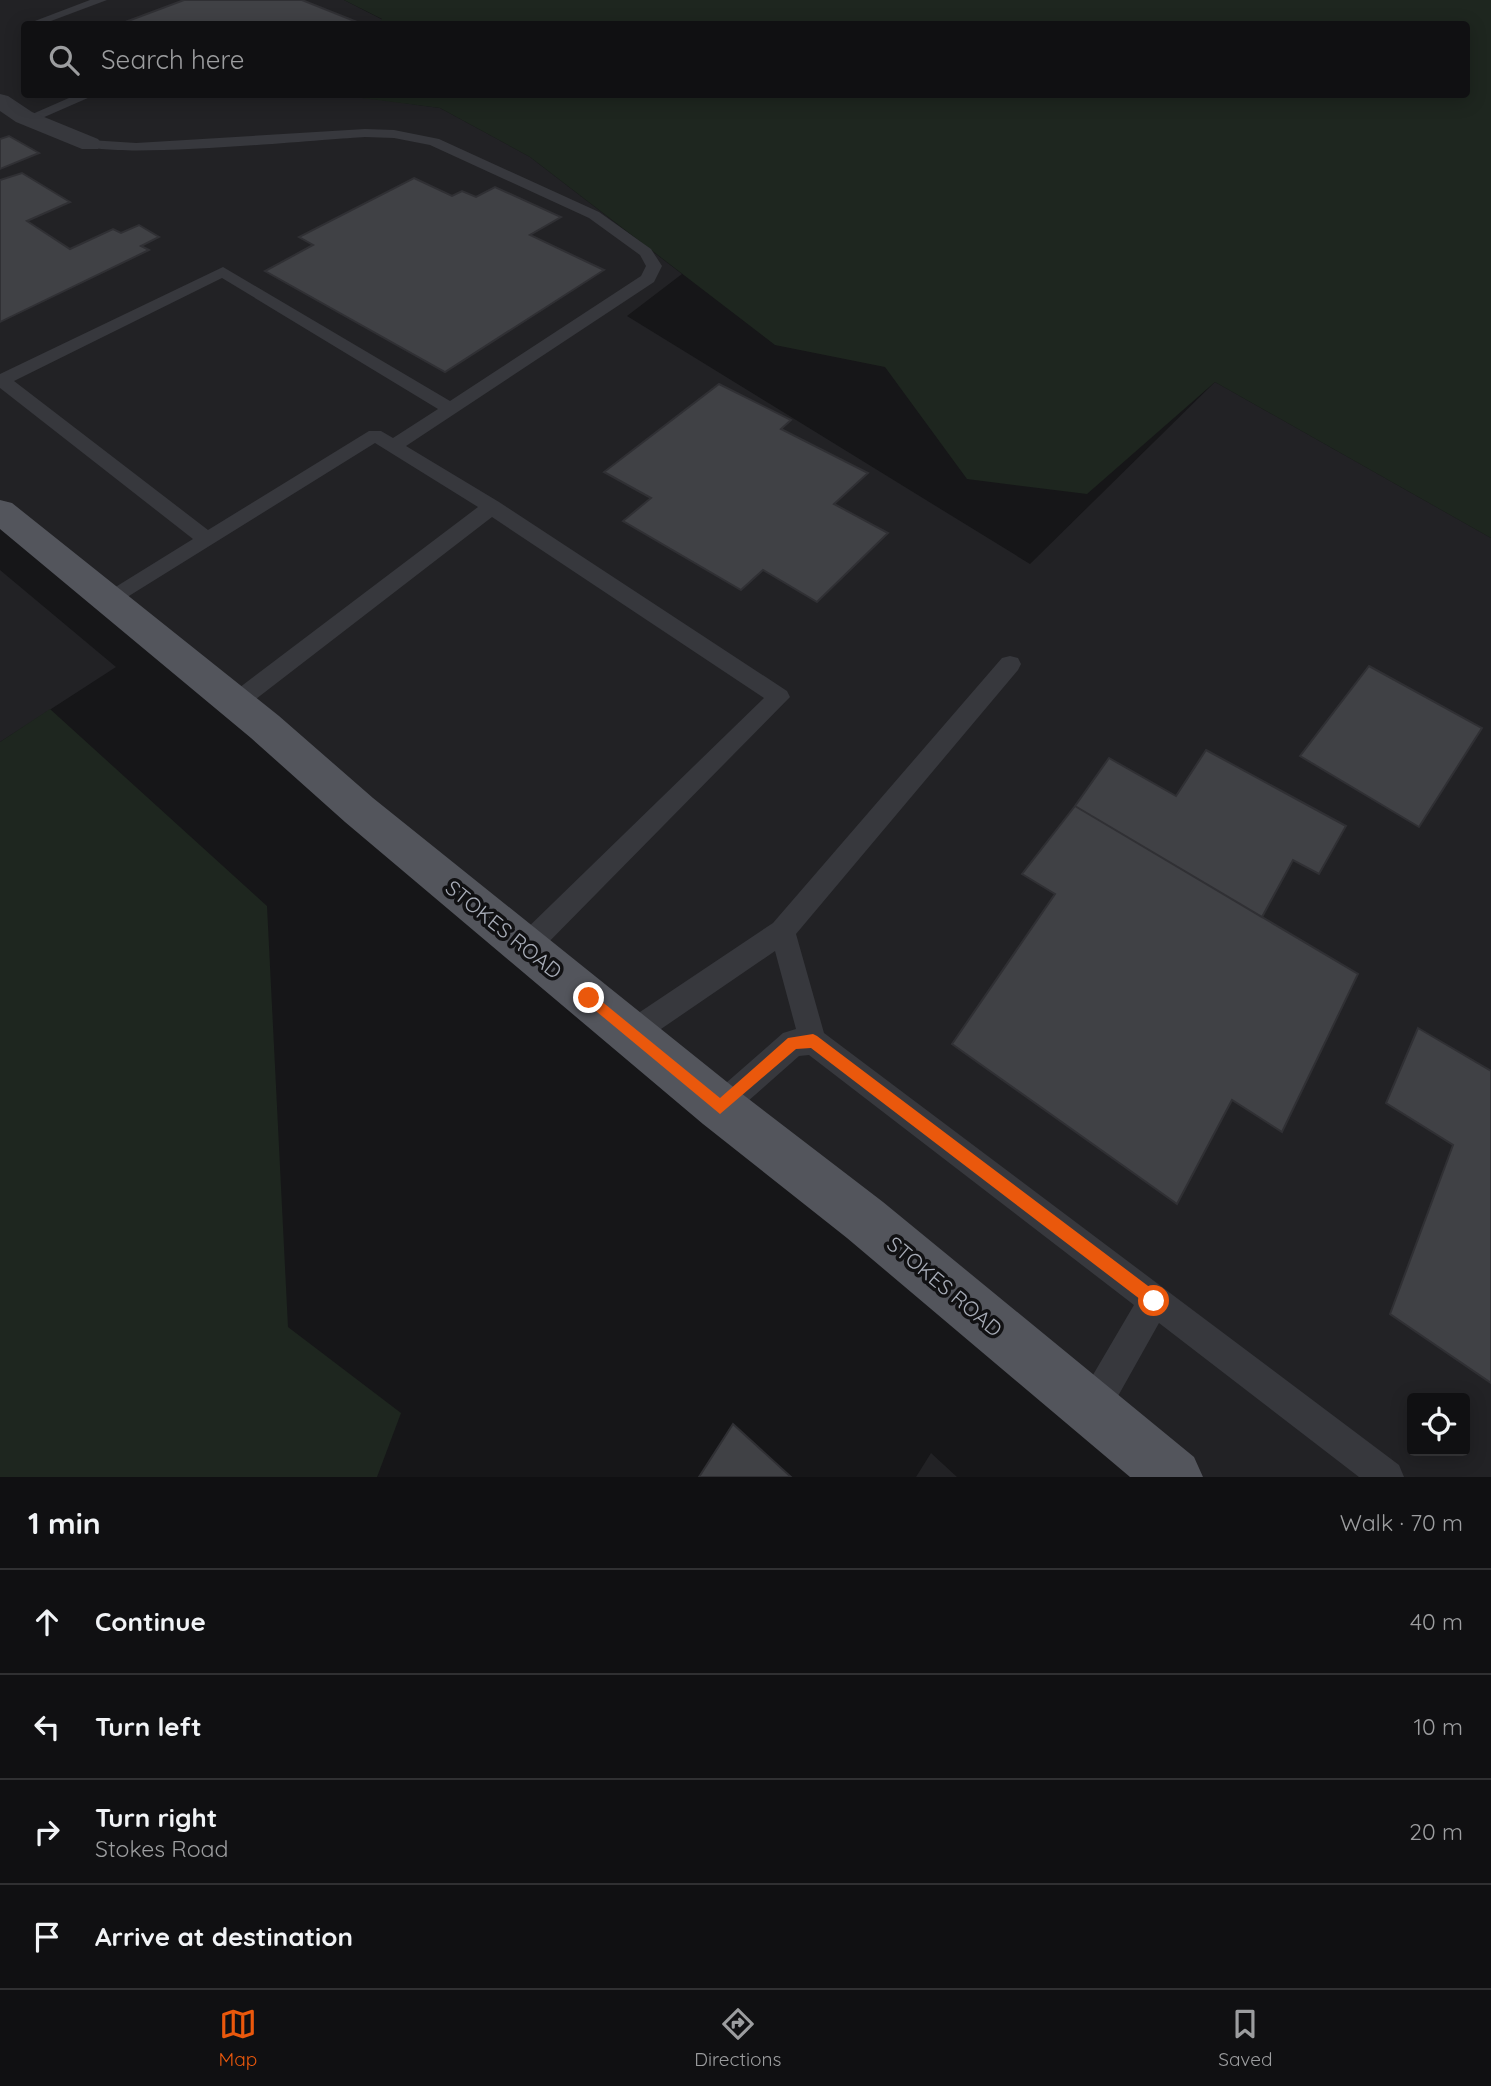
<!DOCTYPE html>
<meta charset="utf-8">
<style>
body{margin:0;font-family:Quicksand,sans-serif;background:#1e1e20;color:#f1f3f6}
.controls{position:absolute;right:21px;bottom:21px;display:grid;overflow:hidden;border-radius:7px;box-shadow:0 4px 18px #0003}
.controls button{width:63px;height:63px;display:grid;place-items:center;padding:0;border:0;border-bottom:2px solid #303032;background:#101012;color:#f1f3f6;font:35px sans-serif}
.stop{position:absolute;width:21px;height:21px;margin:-16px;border:5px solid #ea580c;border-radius:50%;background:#fff}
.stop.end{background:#ea580c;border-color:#fff;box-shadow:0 2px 7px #0008}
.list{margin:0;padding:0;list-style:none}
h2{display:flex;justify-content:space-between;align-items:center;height:91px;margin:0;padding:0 28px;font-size:30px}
h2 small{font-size:23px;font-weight:400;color:#9c9d9f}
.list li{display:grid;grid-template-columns:46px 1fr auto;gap:21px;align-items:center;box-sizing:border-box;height:105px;padding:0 28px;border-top:2px solid #303032}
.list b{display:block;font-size:26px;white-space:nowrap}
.list p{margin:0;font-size:23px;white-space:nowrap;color:#9c9d9f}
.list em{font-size:23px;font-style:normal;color:#9c9d9f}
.icon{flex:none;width:38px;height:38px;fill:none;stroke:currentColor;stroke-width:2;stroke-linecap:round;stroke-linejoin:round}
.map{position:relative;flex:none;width:1491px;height:1477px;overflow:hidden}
.search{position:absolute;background:#101012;box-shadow:0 4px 18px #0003;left:21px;right:21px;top:21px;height:77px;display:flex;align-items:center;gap:18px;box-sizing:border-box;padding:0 24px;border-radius:7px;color:#9c9d9f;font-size:26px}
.sheet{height:511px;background:#101012}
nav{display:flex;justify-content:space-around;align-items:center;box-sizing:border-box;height:98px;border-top:2px solid #303032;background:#101012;font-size:19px;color:#9c9d9f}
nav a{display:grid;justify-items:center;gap:4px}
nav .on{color:#ea580c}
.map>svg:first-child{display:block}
</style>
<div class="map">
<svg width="1491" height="1477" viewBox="0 0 1491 1477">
<rect width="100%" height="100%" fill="#161618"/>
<path fill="#222225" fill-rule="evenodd" d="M0,0H344L383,20L377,24H24V94H339L440,108L530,157L682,274L627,316L1030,564L1215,382L1491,538V1477H1174L0,511ZM1412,1398H1465V1451H1412Z
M0,570L116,667L0,742Z
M931,1453L957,1477H916Z"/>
<path fill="#1e261f" d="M344,0H1491V538L1215,382L1087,494L967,479L885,367L775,345L530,157L440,108L339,95L1466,94V24H377L382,19Z
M50,709L267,906L288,1327L401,1413L377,1477H0V742Z"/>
<path fill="#404145" stroke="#303034" stroke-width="2" d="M184,0H302L362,24H120Z
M9,136L39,153L0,169V139Z
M22,173L70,202L27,221L70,249L113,229L121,233L139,225L159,237L141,246L149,250L0,322V180Z
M414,178L452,196L462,191L476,197L495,187L561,217L530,235L604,270L445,372L265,271L313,245L299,237Z
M719,384L791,420L781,429L868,473L834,504L888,533L817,602L763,570L741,590L623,521L651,498L604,472Z
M1369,666L1482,728L1419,827L1300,756Z
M1206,750L1346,826L1319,874L1293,860L1262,917L1075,806L1109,758L1176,796Z
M1075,806L1358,974L1282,1132L1232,1100L1177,1204L952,1044L1055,894L1022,874Z
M1418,1028L1491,1071V1383L1390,1314L1453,1145L1386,1103Z
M733,1424L791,1477H699Z"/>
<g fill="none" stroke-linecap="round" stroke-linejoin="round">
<path fill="#37383d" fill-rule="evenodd" d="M90,0H107L43,24H27Z
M78,94H97L33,122L28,123L21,119Z
M365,129L394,130L439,139L599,212L651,249L662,266L654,282L406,446L499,502L787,691L790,697L535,956L526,959L517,956L513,947L517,938L764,698L492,517L243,709L235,712L227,709L224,703L227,697L478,507L375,443L108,609L101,606L98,601L101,596L193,539L0,388V374L223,267L450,401L641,276L646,266L640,255L589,218L430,145L394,138L365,137C325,139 102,161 83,144L90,140L136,143ZM222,278L438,409L393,438L381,431H369L208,530L14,381Z
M1010,656L1018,658L1021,664L1018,670L796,934L824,1033L1399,1465L1404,1477H1359L1159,1323L1104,1421L1092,1425L1080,1421L1076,1409L1080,1397L1134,1305L809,1055L799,1056L730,1117L720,1121L710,1117L706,1107L710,1097L783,1033L796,1029L775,951L642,1042L632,1046L622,1042L618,1033L622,1024L773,923L1002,658Z"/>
<path fill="#37383d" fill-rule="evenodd" d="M0,94L8,96L32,112L98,139L102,144L98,149H82L16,122L0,111Z"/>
<path fill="#53555c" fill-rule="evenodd" d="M0,500L12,503L279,716L373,798L737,1090L883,1202L1194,1457L1203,1477H1130L847,1238L703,1124L345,822L251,738L0,529Z"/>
</g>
<path fill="#ea580c" d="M589,991L720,1098L788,1038L813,1034L817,1036L1160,1295L1162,1301L1160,1306L1154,1309L1149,1306L811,1048L796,1049L720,1114L585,1002L583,998Z"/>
<g text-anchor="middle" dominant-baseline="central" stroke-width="7" stroke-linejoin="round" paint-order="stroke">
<g font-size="21" fill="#a8adb8" stroke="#111113">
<text transform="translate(504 929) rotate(39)">STOKES ROAD</text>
<text transform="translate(945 1286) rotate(40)">STOKES ROAD</text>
</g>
</g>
</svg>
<div class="controls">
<button><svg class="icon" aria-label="locate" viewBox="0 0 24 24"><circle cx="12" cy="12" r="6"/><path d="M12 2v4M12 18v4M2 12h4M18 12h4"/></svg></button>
</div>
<div class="stop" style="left:1154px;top:1301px"></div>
<div class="stop end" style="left:589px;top:998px"></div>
<div class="search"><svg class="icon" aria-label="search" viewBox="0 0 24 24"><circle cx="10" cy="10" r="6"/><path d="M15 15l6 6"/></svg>Search here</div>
</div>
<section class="sheet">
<h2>1 min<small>Walk · 70 m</small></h2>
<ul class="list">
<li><svg class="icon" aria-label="ahead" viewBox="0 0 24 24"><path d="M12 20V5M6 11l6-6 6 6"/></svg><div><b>Continue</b></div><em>40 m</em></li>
<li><svg class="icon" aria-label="left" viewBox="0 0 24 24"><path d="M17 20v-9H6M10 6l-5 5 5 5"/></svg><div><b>Turn left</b></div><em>10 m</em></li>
<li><svg class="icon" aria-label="right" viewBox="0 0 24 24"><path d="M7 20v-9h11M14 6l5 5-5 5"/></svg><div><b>Turn right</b><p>Stokes Road</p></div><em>20 m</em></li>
<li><svg class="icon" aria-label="arrive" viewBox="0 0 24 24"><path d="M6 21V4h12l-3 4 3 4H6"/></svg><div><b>Arrive at destination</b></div></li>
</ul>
</section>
<nav>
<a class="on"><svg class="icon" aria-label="map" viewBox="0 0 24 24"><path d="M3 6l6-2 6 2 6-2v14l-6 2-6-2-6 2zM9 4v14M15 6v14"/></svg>Map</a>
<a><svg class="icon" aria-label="directions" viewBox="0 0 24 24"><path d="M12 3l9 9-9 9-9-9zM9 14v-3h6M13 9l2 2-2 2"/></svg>Directions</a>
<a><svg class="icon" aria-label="saved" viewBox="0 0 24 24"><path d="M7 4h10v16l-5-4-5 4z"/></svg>Saved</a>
</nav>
